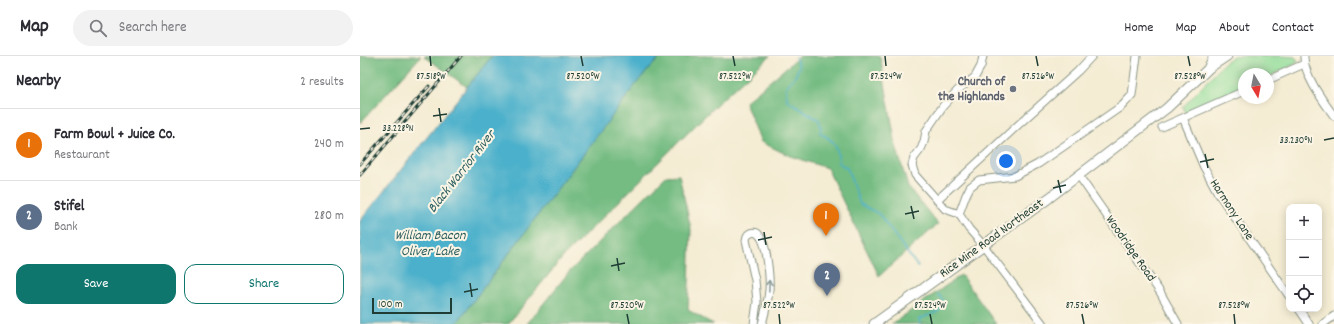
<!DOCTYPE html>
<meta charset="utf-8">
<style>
body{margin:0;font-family:Dekko,sans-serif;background:#f2f2f3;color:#2b2b33}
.controls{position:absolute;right:12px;bottom:12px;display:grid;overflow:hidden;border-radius:8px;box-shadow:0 2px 10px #0003}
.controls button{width:36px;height:36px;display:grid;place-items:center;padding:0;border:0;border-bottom:1px solid #e1e1e2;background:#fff;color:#2b2b33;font:20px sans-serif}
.compass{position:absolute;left:878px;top:12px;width:36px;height:36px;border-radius:50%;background:#fff;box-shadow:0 2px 10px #0003;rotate:170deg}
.scale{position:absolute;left:12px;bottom:10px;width:80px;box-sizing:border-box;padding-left:4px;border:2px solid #1f3d34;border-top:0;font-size:11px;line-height:14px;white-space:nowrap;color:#1f3d34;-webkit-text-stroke:3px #fcf5e5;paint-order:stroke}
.you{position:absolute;left:646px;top:105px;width:14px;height:14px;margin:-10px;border:3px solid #fff;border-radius:50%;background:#1a73e8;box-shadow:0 0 0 6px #1a73e833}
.badge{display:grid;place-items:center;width:26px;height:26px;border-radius:50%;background:#0f766e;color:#fff;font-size:13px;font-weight:700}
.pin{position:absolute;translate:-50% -33px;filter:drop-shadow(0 1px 2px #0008)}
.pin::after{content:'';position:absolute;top:21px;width:14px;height:12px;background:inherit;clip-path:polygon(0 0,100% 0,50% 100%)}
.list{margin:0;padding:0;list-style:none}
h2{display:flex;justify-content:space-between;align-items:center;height:52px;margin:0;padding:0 16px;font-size:17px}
h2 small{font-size:13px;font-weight:400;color:#7c7c81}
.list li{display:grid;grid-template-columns:26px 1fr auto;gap:12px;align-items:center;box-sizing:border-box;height:72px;padding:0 16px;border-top:1px solid #e1e1e2}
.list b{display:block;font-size:15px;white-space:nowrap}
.list p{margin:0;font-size:13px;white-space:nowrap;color:#7c7c81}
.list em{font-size:13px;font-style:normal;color:#7c7c81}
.actions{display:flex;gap:8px;padding:12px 16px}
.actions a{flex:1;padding:9px 0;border:1px solid #0f766e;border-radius:12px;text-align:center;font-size:14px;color:#0f766e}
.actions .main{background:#0f766e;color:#fff}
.icon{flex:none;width:22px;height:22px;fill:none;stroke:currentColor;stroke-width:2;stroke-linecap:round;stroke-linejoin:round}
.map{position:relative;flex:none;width:974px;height:268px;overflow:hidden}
header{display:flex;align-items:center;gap:24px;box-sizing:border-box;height:56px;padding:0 20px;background:#fff;border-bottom:1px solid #e1e1e2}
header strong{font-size:19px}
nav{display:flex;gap:22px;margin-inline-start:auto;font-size:14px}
.search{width:280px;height:36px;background:#f2f2f3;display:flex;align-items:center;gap:10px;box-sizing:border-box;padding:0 14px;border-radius:22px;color:#7c7c81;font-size:15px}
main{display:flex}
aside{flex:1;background:#fff}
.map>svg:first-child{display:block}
</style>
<header>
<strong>Map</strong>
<div class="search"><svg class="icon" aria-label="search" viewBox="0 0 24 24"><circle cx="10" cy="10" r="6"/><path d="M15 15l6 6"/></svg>Search here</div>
<nav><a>Home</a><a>Map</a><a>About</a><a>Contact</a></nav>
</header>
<main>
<aside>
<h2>Nearby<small>2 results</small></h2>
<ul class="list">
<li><span class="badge" style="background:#e8710a">1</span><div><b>Farm Bowl + Juice Co.</b><p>Restaurant</p></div><em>240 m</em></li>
<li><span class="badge" style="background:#5c6f8a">2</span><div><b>Stifel</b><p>Bank</p></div><em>280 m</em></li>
</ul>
<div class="actions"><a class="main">Save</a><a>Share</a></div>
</aside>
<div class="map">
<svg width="974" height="268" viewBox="0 0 974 268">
<rect width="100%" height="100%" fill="#fcf5e5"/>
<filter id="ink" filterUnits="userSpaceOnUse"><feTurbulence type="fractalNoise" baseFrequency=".025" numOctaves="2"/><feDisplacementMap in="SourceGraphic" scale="8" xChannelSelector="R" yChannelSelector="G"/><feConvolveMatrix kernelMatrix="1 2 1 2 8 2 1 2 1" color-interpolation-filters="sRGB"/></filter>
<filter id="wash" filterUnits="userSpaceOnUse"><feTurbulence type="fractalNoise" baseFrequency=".012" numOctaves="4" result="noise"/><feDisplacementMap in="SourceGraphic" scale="16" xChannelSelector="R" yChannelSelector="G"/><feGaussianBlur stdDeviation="0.9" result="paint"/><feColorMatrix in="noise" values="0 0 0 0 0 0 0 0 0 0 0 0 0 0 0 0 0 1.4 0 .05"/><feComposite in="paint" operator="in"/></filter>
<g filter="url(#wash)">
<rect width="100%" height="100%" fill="#f4ecd3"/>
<path fill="#91dd9a" stroke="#588d67" d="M873,0H920L935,1L938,5L935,8L908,21V18H884V31L826,57L823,51L865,6Z"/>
<path fill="#74bc82" stroke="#4a7c5b" d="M0,0H61L0,67Z
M64,0H132L107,31Z
M301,0H410L361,44L203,201L148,268H96L279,24Z
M440,0H520L536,90L548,131L578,168L519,220L467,112L430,100L401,86L385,46Z
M319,119L331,173L328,254L353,268H167L209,216L306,120Z
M601,219L636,268H532Z"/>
<path fill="#4cb0cb" stroke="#367680" d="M132,0H301L279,24L96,268H0V165Z"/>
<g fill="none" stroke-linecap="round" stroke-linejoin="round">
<path stroke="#4cb0cb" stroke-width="1.5" d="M435,1L439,10L436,19L426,31L427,44L459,64L461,71L460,77C476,86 477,88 479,107L487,112L500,148L519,158L558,211
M560,268L559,263L577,256L584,250L583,244L578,238"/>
</g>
</g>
<g filter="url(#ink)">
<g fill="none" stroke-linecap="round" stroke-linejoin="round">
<defs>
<path id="minor" d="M623,0L621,10L615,21L599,33L583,50L566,75L564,86L561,93L554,102L552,109L555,119L585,153L599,158L609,173L624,190L683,268
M944,0C943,18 963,45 974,60
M908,24L944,8
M823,62L843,109L858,137L929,240
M802,71L884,35
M719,120L800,236L818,268
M577,144L658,69L718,15L732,0
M599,158L606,139L610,131L619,124L655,120L678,108L762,50L772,39L777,0
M939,253L949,268
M394,268L397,246L395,224L386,184L387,180L391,177C394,176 397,176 399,179C407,186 410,223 409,234C408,246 405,257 402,268
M963,268L974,260"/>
<path id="major" d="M849,12L867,0
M514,268L689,142L807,52L848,13L854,0"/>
</defs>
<use href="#minor" stroke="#8a9484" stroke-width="9"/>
<use href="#major" stroke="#8a9484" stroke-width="11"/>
<use href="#minor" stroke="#fff" stroke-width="7"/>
<use href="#major" stroke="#fff" stroke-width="9"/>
<defs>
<path id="rail" d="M0,108L69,30
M0,119L101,0"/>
</defs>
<use href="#rail" stroke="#1f3d34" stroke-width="3"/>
<use href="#rail" stroke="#fcf5e5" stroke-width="1.5" stroke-dasharray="4.5" stroke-linecap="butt"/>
</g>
<defs><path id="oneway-shaft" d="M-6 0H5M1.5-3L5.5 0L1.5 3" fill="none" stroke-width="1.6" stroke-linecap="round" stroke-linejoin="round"/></defs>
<use stroke="#8f9e9a" href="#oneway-shaft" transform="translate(409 230) rotate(-89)"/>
</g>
<path fill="none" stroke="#1f3d34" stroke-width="1.5" d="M70,0L71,10M221,0L223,10M373,0L375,10M525,0L526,10M676,0L678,10M828,0L830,10M79,52L81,66M73,60L87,58M0,73L10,72M964,84L974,82M845,98L848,112M840,106L854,103M698,124L701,137M693,132L706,129M551,150L554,163M545,158L559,155M404,176L406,189M398,184L412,181M257,202L259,215M251,210L265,207M110,227L112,241M104,236L118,233M267,258L269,268M419,258L420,268M570,258L572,268M722,258L724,268M874,258L875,268"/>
<circle fill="#6b7280" stroke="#fcf5e5" stroke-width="1.5" cx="653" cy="33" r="4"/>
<g text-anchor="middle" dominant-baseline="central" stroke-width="4" stroke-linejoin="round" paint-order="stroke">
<g font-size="13" font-weight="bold" fill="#5b616d" stroke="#fcf5e5" text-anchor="end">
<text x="645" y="26">Church of<tspan x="645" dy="15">the Highlands</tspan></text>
</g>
<g font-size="13" fill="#1f3d34" stroke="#fcf5e5">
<text transform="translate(871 154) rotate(57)">Harmony Lane</text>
<text transform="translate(632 183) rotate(-36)">Rice Mine Road Northeast</text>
<text transform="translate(770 193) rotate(55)">Woodridge Road</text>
</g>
<g font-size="14" font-style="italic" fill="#2c6061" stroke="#fcf5e5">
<text transform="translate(102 116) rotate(-52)">Black Warrior River</text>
<text x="70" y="180">William Bacon<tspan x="70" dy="16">Oliver Lake</tspan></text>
</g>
</g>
<g font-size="10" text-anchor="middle" fill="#1f3d34" stroke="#fcf5e5" stroke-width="4" stroke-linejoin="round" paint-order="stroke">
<text x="71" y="23">87.518°W</text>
<text x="223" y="23">87.520°W</text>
<text x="678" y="23">87.526°W</text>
<text x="830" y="23">87.528°W</text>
<text x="375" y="23">87.522°W</text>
<text x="526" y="23">87.524°W</text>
<text x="38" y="75">33.228°N</text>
<text x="936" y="87">33.230°N</text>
<text x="267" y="252">87.520°W</text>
<text x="419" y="252">87.522°W</text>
<text x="570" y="252">87.524°W</text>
<text x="722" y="252">87.526°W</text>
<text x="874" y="252">87.528°W</text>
</g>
</svg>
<div class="controls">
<button>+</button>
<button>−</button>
<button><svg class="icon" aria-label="locate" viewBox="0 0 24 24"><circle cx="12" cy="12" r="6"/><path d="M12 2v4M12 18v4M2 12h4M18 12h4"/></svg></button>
</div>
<svg class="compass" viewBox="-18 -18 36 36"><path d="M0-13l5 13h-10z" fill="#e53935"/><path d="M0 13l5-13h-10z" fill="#7c7c81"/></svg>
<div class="scale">100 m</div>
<div class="you"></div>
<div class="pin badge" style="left:466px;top:180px;background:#e8710a">1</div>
<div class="pin badge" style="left:467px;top:240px;background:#5c6f8a">2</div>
</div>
</main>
